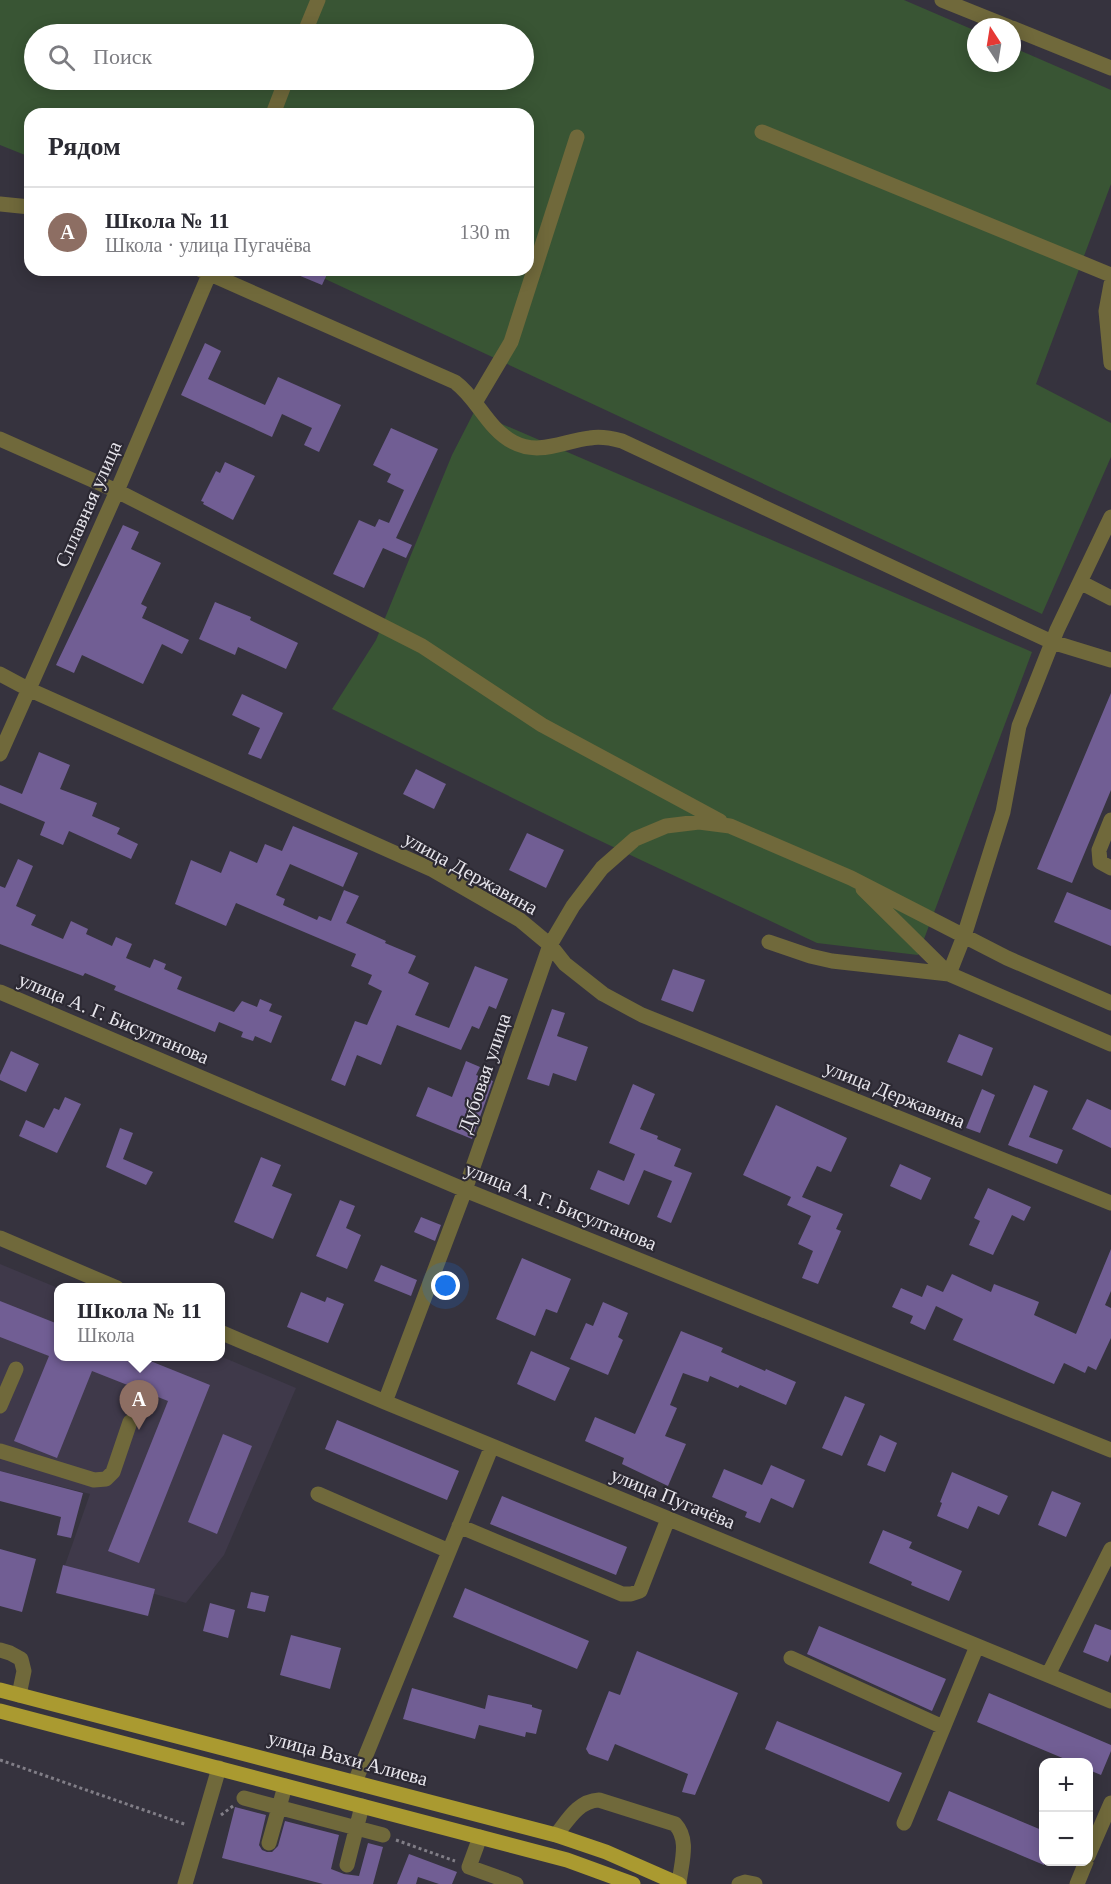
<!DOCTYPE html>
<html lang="ru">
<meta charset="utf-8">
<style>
body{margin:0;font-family:Georgia,serif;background:#f7f7f7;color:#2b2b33}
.controls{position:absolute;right:18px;bottom:18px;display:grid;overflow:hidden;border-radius:12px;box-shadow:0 3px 15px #0003}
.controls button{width:54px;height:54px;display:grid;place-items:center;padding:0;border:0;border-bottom:2px solid #e1e1e2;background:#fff;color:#2b2b33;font:30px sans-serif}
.compass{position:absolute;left:967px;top:18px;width:54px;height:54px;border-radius:50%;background:#fff;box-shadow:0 3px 15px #0003;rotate:348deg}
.you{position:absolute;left:446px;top:1286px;width:21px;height:21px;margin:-15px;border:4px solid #fff;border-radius:50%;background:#1a73e8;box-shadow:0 0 0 9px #1a73e833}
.badge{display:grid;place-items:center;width:39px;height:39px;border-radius:50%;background:#ea580c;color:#fff;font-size:20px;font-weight:700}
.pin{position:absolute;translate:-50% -50px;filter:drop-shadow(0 2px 3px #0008)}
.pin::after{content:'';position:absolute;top:32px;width:21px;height:18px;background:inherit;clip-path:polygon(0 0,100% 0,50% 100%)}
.popup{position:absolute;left:54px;top:1283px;width:171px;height:78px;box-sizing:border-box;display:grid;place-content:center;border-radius:12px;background:#fff;filter:drop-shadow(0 2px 4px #0005);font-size:20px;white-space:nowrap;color:#7c7c81}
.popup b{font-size:22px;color:#2b2b33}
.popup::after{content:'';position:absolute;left:50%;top:100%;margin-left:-12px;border:12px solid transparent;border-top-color:#fff}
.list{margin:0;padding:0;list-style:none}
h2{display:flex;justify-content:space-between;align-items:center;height:78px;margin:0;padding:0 24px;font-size:26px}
h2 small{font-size:20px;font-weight:400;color:#7c7c81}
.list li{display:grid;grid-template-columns:39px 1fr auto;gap:18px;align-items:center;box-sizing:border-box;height:90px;padding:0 24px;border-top:2px solid #e1e1e2}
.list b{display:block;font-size:22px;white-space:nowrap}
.list p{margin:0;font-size:20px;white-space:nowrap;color:#7c7c81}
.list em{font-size:20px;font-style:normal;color:#7c7c81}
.icon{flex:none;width:33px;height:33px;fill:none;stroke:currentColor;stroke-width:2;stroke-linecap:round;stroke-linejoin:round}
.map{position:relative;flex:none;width:1111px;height:1884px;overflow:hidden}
.search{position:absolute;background:#fff;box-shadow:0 3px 15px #0003;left:24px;top:24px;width:510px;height:66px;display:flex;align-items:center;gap:15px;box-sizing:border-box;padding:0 21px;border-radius:33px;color:#7c7c81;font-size:22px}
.panel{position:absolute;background:#fff;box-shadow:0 3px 15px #0003;left:24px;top:108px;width:510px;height:168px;border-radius:18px}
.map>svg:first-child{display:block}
</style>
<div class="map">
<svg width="1111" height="1884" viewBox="0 0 1111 1884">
<rect width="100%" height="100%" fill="#36333e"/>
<path fill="#3f394a" d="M0,1264L58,1288V1356H220L296,1388L224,1555L186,1603L64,1568L90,1494L0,1471Z"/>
<path fill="#395534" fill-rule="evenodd" d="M0,0H904L976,31V63H1012V47L1111,90V184L1036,384L1111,423V457L1042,614L306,270H528V114H30V157L0,145ZM34,34H524V80H34Z
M474,412L1032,652L918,955L817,943L590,836L332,709L376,640L452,455Z"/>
<path fill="#715e94" d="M286,270H329L322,285Z
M205,343L221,351L208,379L265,405L278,377L341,405L319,452L304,445L312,428L282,414L272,437L181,395Z
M391,428L438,449L396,538L412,545L406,558L383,548L364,588L333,574L359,520L375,527L379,519L389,523L404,490L387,482L391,474L373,465Z
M225,462L255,476L233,520L203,504L204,502L201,501L216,471L220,473Z
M123,525L139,532L131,549L161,563L141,604L147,607L142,618L189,640L182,654L162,644L143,684L82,655L74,673L56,665Z
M215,602L251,617L250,620L298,643L286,669L238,647L235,655L199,639Z
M1111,693V790L1072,883L1037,869Z
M242,694L283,713L261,759L248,754L260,728L232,715Z
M39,752L70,765L60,789L97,803L92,816L120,828L117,834L138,844L131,859L69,831L63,845L40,835L45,822L0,803V785L22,794Z
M416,769L446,784L434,809L403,794Z
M293,826L358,853L343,887L290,864L276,895L285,899L283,905L317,920L319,916L331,921L344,890L359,896L346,923L386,941L385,943L416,956L408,973L429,983L415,1015L449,1028L475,966L508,979L496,1009L489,1006L479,1029L472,1026L461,1050L397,1025L381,1065L357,1055L345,1086L331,1080L355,1021L367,1025L382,991L368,984L372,975L351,966L356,954L236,903L226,926L175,904L191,860L221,873L230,851L257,863L265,844L282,851Z
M527,833L564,850L546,888L509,870Z
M18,859L33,866L16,906L36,915L31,925L63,939L71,921L88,929L86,934L112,946L116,937L132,944L126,958L150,968L154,959L166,964L164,969L182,977L177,989L234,1012L242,1001L257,1007L260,999L272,1004L269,1011L282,1016L271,1043L255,1036L253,1041L241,1037L243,1032L219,1022L215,1032L114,990L116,986L85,973L83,976L0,944V886L5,888Z
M1067,892L1111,910V946L1054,922Z
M673,969L705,980L693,1012L661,1000Z
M552,1009L565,1013L557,1036L588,1047L576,1081L553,1073L549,1086L527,1079Z
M959,1034L993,1048L982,1076L947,1062Z
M11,1051L39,1064L26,1092L0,1080V1075Z
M466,1061L480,1067L476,1075L493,1081L472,1139L416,1116L428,1087L452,1097Z
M633,1084L655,1094L640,1129L658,1136L657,1139L681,1149L674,1166L692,1173L671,1223L657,1217L672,1181L644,1170L629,1205L590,1189L598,1170L624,1181L635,1154L609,1143Z
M1034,1085L1048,1091L1029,1137L1063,1150L1057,1164L1008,1145Z
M982,1089L995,1095L980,1133L966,1128Z
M65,1097L81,1104L57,1153L19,1136L26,1120L44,1128L54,1108L59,1110Z
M1087,1099L1111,1110V1148L1072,1129Z
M776,1105L847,1138L831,1172L817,1166L802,1197L843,1214L836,1229L841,1231L818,1284L802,1278L813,1251L798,1244L811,1216L787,1205L791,1197L743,1175Z
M120,1128L133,1133L123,1159L153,1172L146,1185L106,1167Z
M261,1157L281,1165L272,1186L292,1194L273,1239L234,1222Z
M900,1164L931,1178L921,1200L890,1186Z
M988,1188L1031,1207L1024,1221L1012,1215L993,1255L969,1245L980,1221L974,1218Z
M340,1200L355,1206L346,1228L361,1235L347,1269L316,1256Z
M421,1217L441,1225L435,1241L414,1232Z
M1111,1249V1291L1105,1305L1111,1308V1338L1096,1370L1088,1366L1085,1373L1064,1363L1054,1384L953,1340L963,1319L936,1306L925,1330L910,1323L913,1316L892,1307L901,1288L922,1297L927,1285L943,1292L952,1274L991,1292L994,1284L1039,1302L1034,1315L1076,1334Z
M522,1258L571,1279L557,1313L546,1309L535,1336L496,1319Z
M381,1265L417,1280L411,1296L374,1281Z
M301,1292L325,1302L327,1297L344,1304L328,1343L287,1327Z
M0,1301L58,1324V1356H138L210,1385L139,1563L108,1551L168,1401L92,1371L57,1458L14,1441L49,1356L0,1337Z
M603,1302L628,1313L618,1337L623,1340L608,1375L570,1359L586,1323L593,1326Z
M681,1331L723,1348L721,1352L765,1371L766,1369L796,1382L786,1405L740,1385L738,1388L710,1376L708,1382L683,1373L670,1405L677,1408L665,1436L686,1444L668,1486L622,1464L624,1458L585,1441L595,1417L635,1434Z
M531,1351L570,1368L555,1401L517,1384Z
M845,1396L865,1404L842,1456L822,1448Z
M337,1420L459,1471L447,1500L325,1449Z
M223,1434L252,1446L217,1534L188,1522Z
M880,1435L897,1443L885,1472L867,1465Z
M771,1465L805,1480L793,1508L771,1498L760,1523L745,1517L747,1512L712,1497L724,1469L762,1485Z
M0,1471L83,1493L71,1538L57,1535L61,1517L0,1501Z
M952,1472L1008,1496L999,1515L978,1506L968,1529L937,1516L942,1503L940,1502Z
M1052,1491L1081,1503L1066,1537L1038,1525Z
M502,1496L627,1547L616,1575L490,1524Z
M883,1530L912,1542L909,1548L962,1571L949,1601L911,1585L912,1582L869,1563Z
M0,1549L36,1559L22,1612L0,1606Z
M63,1565L155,1589L148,1616L56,1593Z
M465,1588L589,1641L577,1669L453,1617Z
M251,1592L269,1596L265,1612L247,1608Z
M210,1603L235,1610L228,1638L203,1631Z
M1095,1624L1111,1630V1654L1108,1662L1083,1652Z
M819,1626L946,1679L932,1711L807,1654Z
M291,1635L341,1648L330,1689L280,1675Z
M637,1651L738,1693L695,1795L682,1792L688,1774L615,1744L608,1761L589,1754L586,1749L609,1691L620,1695Z
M412,1688L485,1709L488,1695L532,1705V1707L542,1710L536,1734L526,1732L525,1737L479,1725L475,1739L403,1719Z
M989,1693L1111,1745V1751L1101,1775L1089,1770V1762H1072L977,1722Z
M777,1721L902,1773L889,1802L765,1749Z
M949,1791L1044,1831V1865L937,1820Z
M235,1807L266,1815L259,1845L262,1850L267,1852H272L278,1846L285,1821L339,1835L331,1869L344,1874L359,1876L368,1843L383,1847L373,1884H323L222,1858Z
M409,1854L457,1872L452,1884H439L418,1877L416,1884H397Z"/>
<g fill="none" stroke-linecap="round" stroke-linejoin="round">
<path stroke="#817e87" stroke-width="3" stroke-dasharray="3 3" stroke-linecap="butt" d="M0,1760L187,1825
M221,1815L233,1806
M396,1840L455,1861"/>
<path stroke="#70693b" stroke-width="15" d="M942,0L1009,27
M1012,28L1111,68
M304,34L318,0
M273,114L286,80
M762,132L1111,275
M0,204L30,207
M201,270L455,382C478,399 487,428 513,442C539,456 563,441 590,438C601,436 611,438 622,441L1052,642L1111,660
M1111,284L1106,311L1111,363
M476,401L511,342L577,137
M0,439L117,491L422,646L542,725L720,821
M1080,582L1111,598
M0,674L28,689L433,870L520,920L550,945L565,964L603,994L642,1015L1111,1203
M0,754L117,491L211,270
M1111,820L1099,850L1100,862L1111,868
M863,889L949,974L1111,1044
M769,942L810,956L832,961L949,974L964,936L1003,812L1019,726L1057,630L1111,517
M0,992L465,1190L1111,1450
M0,1238L117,1288
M220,1332L385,1402L1111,1701
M385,1402L465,1190L550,945L573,906L602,868L635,839L666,826L699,822L730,826L851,878L1007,958L1111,1003
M0,1406L16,1369
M0,1451L94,1480L106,1479L113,1472L130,1422
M318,1494L449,1551
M459,1526L622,1594H631L640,1591L668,1519
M0,1650L10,1653L21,1659L24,1671L19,1695
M791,1658L943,1727
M1048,1675L1111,1549
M355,1782L492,1446
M244,1798L383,1835
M904,1823L977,1646
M556,1835C568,1820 578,1801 599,1800L675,1824C690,1840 681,1863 679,1884
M480,1837L469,1867L516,1884
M269,1843L285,1786
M1088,1856L1111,1803
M347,1865L362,1806
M185,1884L219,1768
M739,1884L745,1882L755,1884
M1077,1884L1086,1862"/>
<path stroke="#aa9a30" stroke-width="15" d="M0,1690L556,1835L606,1852L679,1884
M0,1711L567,1860L633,1884"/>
</g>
<g text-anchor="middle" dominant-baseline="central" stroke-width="4.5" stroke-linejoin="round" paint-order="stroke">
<g font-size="20" fill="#e7e5ec" stroke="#2c2933">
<text transform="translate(88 504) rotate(-66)">Сплавная улица</text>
<text transform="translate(471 873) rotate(29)">улица Державина</text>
<text transform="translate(114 1018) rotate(23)">улица А. Г. Бисултанова</text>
<text transform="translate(484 1073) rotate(-71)">Дубовая улица</text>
<text transform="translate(895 1094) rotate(22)">улица Державина</text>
<text transform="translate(561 1206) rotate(22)">улица А. Г. Бисултанова</text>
<text transform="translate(673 1498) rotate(22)">улица Пугачёва</text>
<text transform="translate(348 1758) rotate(15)">улица Вахи Алиева</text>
</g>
</g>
</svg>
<div class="controls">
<button>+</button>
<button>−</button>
</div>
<svg class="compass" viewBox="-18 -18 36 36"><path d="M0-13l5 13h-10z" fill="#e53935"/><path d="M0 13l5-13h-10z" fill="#7c7c81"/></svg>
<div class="you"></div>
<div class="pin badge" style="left:139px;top:1430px;background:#8d6e63">A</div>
<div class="popup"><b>Школа № 11</b>Школа</div>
<div class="search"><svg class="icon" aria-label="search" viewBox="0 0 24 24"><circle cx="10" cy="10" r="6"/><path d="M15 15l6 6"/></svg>Поиск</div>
<section class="panel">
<h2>Рядом<small></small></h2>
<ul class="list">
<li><span class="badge" style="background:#8d6e63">A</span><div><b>Школа № 11</b><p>Школа · улица Пугачёва</p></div><em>130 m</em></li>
</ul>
</section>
</div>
